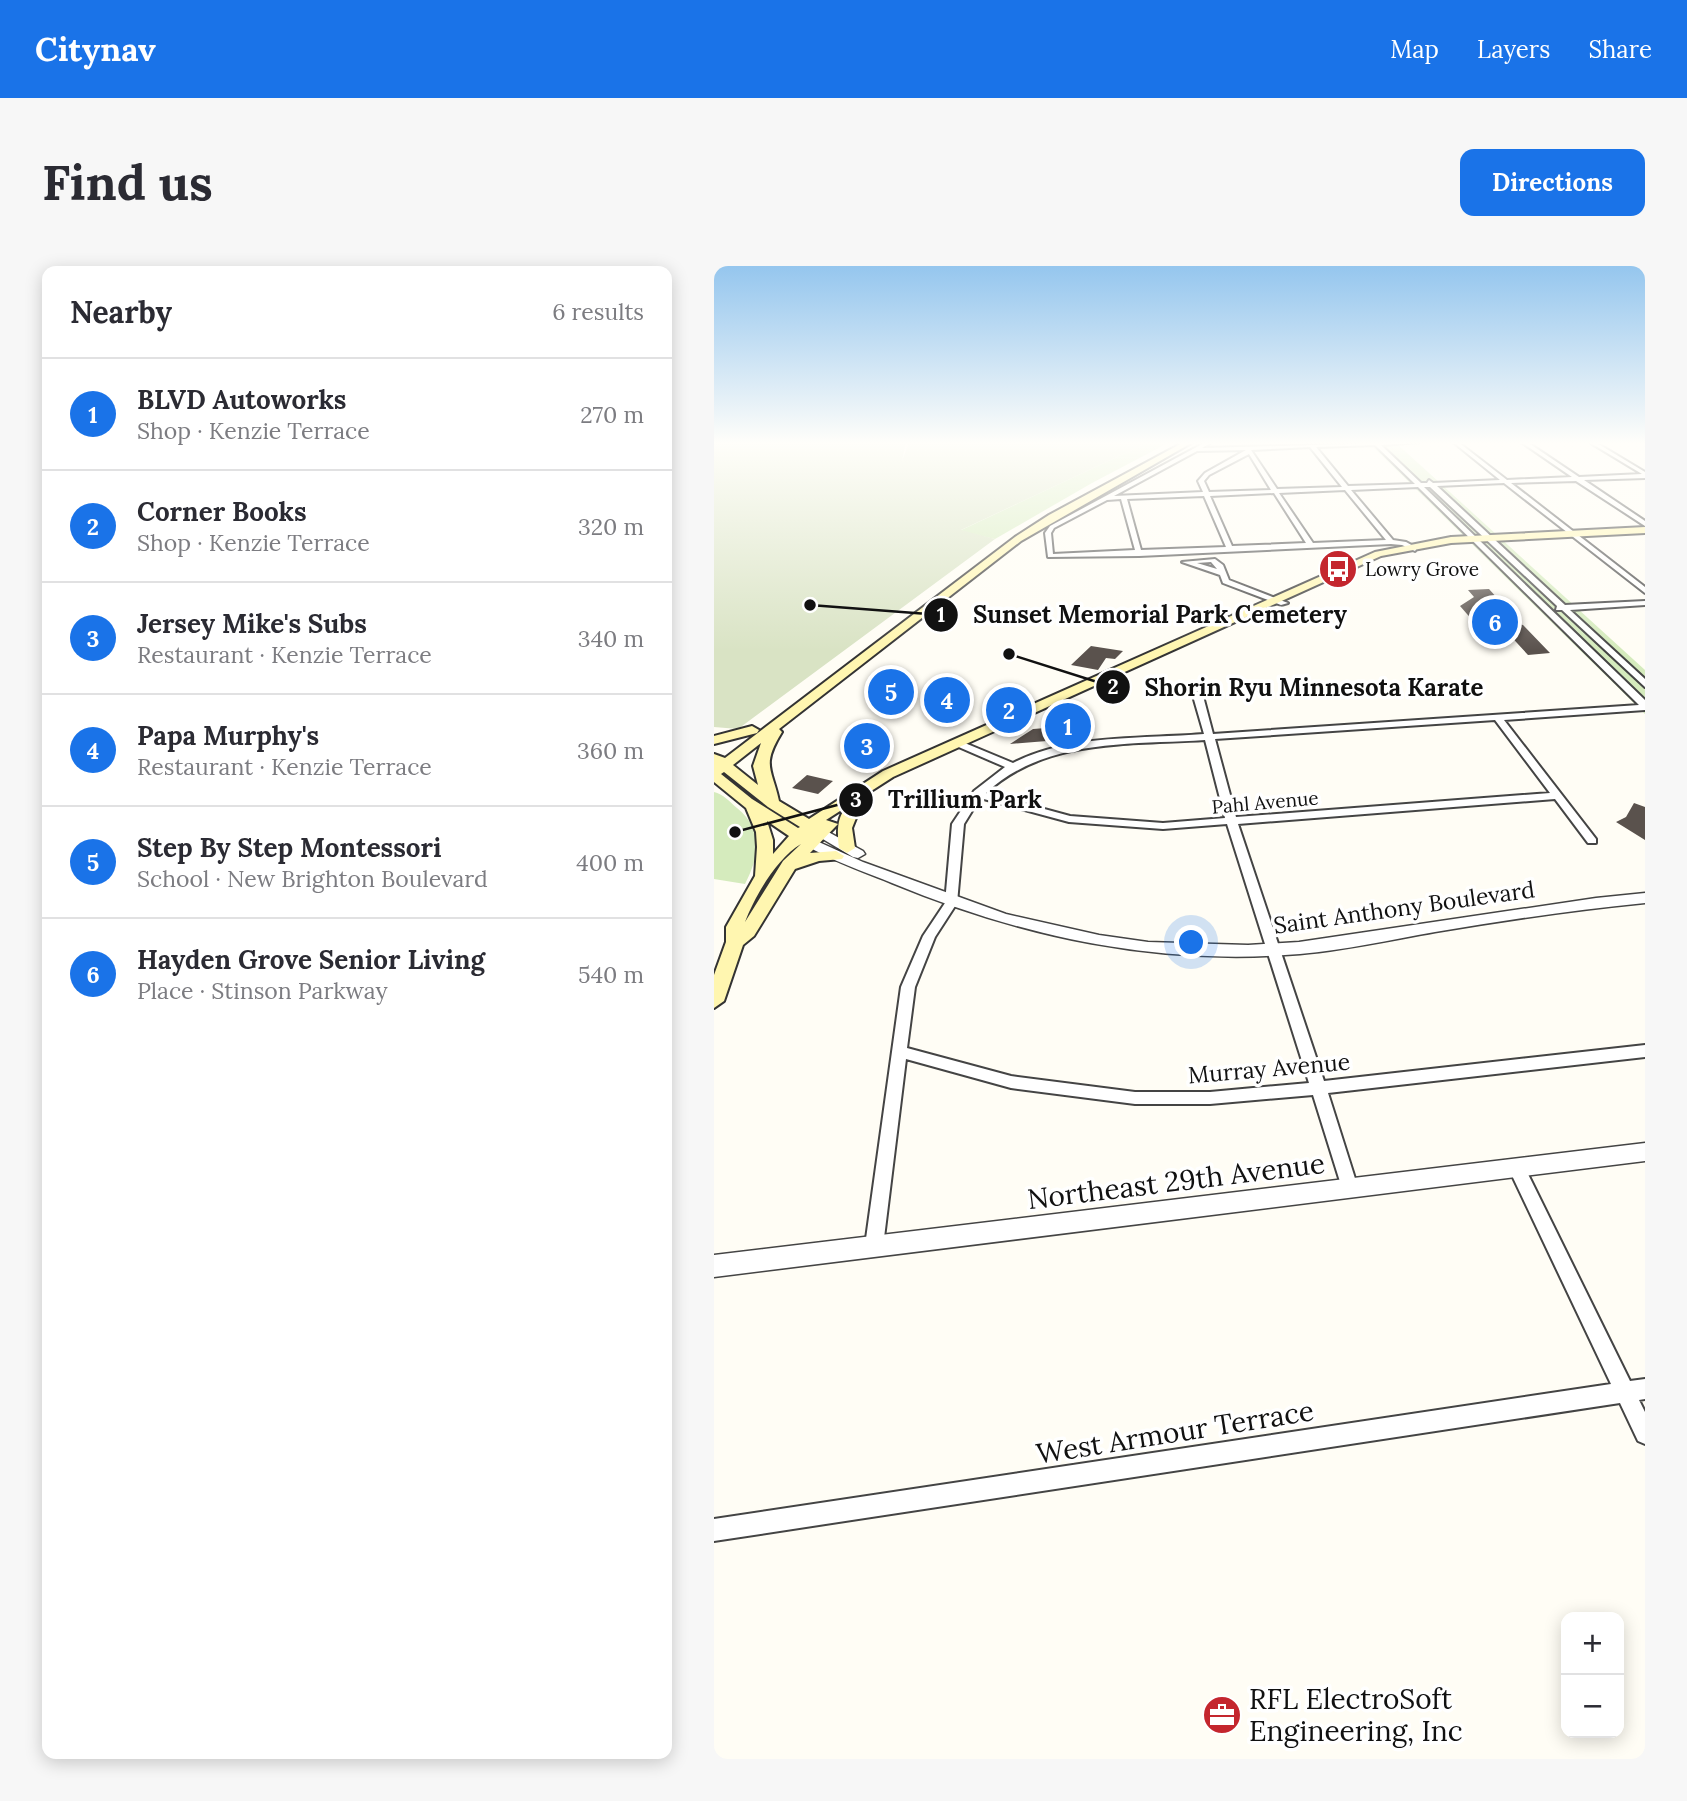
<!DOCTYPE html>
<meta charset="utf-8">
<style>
body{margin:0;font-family:Lora,serif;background:#f7f7f7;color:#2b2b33}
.controls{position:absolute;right:21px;bottom:21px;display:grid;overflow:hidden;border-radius:14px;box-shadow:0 4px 18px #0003}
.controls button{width:63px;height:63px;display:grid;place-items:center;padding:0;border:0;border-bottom:2px solid #e1e1e2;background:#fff;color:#2b2b33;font:35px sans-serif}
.you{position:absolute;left:478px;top:677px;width:24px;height:24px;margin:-18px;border:5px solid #fff;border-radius:50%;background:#1a73e8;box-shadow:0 0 0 10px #1a73e833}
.badge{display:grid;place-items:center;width:46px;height:46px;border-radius:50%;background:#1a73e8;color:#fff;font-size:23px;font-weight:700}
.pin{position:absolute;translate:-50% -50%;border:4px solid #fff;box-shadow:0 2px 7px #0006}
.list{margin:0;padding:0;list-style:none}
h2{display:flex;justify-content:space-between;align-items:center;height:91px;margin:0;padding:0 28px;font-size:30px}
h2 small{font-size:23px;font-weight:400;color:#7c7c81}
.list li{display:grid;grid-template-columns:46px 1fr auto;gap:21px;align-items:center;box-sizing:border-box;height:112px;padding:0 28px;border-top:2px solid #e1e1e2}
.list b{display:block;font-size:26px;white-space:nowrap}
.list p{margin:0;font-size:23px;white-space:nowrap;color:#7c7c81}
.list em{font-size:23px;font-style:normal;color:#7c7c81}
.map{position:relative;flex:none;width:931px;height:1493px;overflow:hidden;border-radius:14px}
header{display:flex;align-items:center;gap:42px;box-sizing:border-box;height:98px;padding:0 35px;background:#1a73e8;color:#fff}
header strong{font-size:33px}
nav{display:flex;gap:38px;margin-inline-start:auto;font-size:24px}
.intro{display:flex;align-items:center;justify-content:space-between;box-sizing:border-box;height:168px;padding:0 42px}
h1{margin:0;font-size:49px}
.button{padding:18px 32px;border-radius:14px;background:#1a73e8;color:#fff;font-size:24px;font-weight:700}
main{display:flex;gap:42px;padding:0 42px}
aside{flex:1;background:#fff;border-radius:14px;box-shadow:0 4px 18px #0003}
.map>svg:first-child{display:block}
</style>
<header>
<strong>Citynav</strong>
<nav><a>Map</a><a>Layers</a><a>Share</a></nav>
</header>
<div class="intro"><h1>Find us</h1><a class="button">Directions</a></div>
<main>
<aside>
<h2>Nearby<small>6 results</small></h2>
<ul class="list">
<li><span class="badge">1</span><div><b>BLVD Autoworks</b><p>Shop · Kenzie Terrace</p></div><em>270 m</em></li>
<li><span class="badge">2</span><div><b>Corner Books</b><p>Shop · Kenzie Terrace</p></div><em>320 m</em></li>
<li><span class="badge">3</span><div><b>Jersey Mike's Subs</b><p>Restaurant · Kenzie Terrace</p></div><em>340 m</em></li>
<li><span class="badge">4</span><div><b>Papa Murphy's</b><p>Restaurant · Kenzie Terrace</p></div><em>360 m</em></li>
<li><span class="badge">5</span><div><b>Step By Step Montessori</b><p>School · New Brighton Boulevard</p></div><em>400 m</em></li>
<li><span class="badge">6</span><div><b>Hayden Grove Senior Living</b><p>Place · Stinson Parkway</p></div><em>540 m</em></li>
</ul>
</aside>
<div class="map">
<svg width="931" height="1493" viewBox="0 0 931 1493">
<rect width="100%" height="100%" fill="#fffdf5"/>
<path fill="#d5ebbd" d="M435,176H456L378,217L281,273L254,267L0,380Z
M654,176H681L931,404V448Z
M0,526C9,528 16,536 23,542C50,564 45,591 31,618L0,613Z"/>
<path fill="#d9e3c4" d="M0,176H192L188,195L195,176H435L247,264L281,273L24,463L0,461Z"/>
<path fill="#5a524d" d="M775,323L784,333L775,341L785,353L809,359L836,387L814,389L792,365L760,356L746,340L760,331L754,324Z
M377,380L409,385L401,393L392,392L384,404L357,399Z
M362,447L365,470L344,468L343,452Z
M332,462L333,475L296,478L319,463Z
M93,509L119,515L104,528L78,522Z
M920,537L931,541V574L902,556L912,551Z"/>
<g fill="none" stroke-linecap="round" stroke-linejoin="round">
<defs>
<path id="minor" d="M492,176H498L488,182L706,176L667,179L707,217H713L715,214L719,217L786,214L739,176H744L793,214L858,211L807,176H813L865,211L928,208L875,176H881L931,206V212L870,214L931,255V260L862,215L797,217L931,321V327L790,217L723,220L851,339L931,335V339L856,344L931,413V421L848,344H842L843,340L716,221H710L931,434V444L790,454L882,573V577H874L841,533L524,558L610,815L931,779V791L614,827L644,922L642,927L636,929L630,927L628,922L599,829L496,838H421L297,822L192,793L169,980L166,986L160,988L154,986L151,980L187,721L209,670L231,637L238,558L260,525L291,501L240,479V475H246L299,497C354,468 429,473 490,468L479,430L484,427L489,430L499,468L925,439L704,221L637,224L679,274L692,276L703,282L701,285L688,279L677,278L425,290L334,291L331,267L336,260ZM661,179L701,218L634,220L602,181ZM596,181L628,221L563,223L537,184ZM532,184L491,207L484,215L489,226L400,230L483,185ZM535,188L557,224L495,226L490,215L495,209ZM631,224L672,274L599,277L565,227ZM560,227L592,277L518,280L496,230ZM490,230L512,281L427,284L413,233ZM407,233L421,284L339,288L337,267L340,262L393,234ZM781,454L836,527L522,551L501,473ZM491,474L511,552L449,557L356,550L272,527C331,472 416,479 491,474ZM266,532L355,556L449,563L513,558L595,817L496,826H421L297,810L193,782L201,721L221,671L243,637L250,558Z
M501,293L509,299L515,314L574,337L567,339L509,317L506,309L468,296ZM497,296L503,303L483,297Z
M802,894L808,896L916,1115L931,1113V1133L925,1134L931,1146V1178L924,1175L906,1137L0,1275V1253L897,1118L794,901L796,896Z"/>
<path id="tertiary" d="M107,562L149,585L151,588L144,592L139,591L102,569L100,566Z
M96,572L149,596L292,648L385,669L434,676L534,679L585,676L882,632L931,627V637C861,644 791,654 721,666C676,674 631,684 586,688C443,700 309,671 178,617C148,605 119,595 91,579V573Z
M931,877V895L0,1011V989Z"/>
<path id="secondary" d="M470,176H479L307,275L65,463L68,466C47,500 58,502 65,535L95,553L169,505L661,286L737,271L931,261V267L737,277L667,290L179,511L112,554L124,558L96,587L122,585L130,590L128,593L105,595L81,603L40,670L29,679L10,735L0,742V709L12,676V661L41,610L43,581L42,566L32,542L0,516V488L11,492L301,271L335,249ZM47,477L39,500L44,519L19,499ZM10,506L54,541L86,561L84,562L38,533L7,508ZM53,555L75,570L59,588V574ZM87,578L69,595L31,656C41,630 63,592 87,578Z
M38,460L45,464L43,467L0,478V470Z
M139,538L146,542L138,562L141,582L133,587L125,582C123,567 122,544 139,538Z"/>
</defs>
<use href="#minor" stroke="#444" stroke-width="4"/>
<use href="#tertiary" stroke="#444" stroke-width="3"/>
<use href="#secondary" stroke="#333" stroke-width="4"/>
<use href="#minor" fill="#fff" fill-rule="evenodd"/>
<use href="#tertiary" fill="#fff" fill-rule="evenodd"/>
<use href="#secondary" fill="#fff6b0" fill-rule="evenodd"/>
</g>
<linearGradient id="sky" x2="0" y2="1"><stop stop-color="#95c6ee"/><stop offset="0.46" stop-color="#fffefa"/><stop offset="1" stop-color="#fffefa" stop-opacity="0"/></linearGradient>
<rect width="931" height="385" fill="url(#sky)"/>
<defs>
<symbol id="bus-disc" viewBox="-11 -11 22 22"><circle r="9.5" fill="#c4262e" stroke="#fff"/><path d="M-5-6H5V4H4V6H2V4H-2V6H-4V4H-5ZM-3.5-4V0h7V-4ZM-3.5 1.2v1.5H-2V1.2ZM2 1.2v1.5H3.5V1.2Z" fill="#fff"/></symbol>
<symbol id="office-disc" viewBox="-11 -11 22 22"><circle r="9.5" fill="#c4262e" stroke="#fff"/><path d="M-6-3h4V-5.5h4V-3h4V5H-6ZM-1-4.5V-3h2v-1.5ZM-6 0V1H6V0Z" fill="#fff"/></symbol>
</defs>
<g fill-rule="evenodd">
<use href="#bus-disc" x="602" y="281" width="44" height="44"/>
<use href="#office-disc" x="486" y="1427" width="44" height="44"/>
</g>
<g text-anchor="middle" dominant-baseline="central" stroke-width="7" stroke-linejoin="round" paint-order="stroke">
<g font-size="19" fill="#111" stroke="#fff" text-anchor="start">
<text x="651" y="303">Lowry Grove</text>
</g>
<g font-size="19" fill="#111" stroke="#fff">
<text transform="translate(551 536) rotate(-5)">Pahl Avenue</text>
</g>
<g font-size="23" fill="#111" stroke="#fff">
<text transform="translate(690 641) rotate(-8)">Saint Anthony Boulevard</text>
<text transform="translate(555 802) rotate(-5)">Murray Avenue</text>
</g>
<g font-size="28" fill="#111" stroke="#fff">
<text transform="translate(462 915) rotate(-7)">Northeast 29th Avenue</text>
<text transform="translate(461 1166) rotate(-9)">West Armour Terrace</text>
</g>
<g font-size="28" fill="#111" stroke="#fff" text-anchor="start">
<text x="535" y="1433">RFL ElectroSoft<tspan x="535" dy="32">Engineering, Inc</tspan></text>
</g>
</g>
<path fill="none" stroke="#111" stroke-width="2.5" d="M96 339L227 349M295 388L399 421M21 566L142 534"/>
<g fill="#111" stroke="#fff" stroke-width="2.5">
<circle cx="96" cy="339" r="7"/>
<circle cx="295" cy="388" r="7"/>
<circle cx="21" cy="566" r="7"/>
<circle cx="227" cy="349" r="18"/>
<circle cx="399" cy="421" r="18"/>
<circle cx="142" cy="534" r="18"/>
</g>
<g font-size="21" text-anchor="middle" font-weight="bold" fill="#fff">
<text x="227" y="356">1</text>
<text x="399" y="428">2</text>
<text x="142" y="541">3</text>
</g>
<g font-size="24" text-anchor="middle" font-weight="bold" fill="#111" stroke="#fff" stroke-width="7" stroke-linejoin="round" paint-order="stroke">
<text x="446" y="357">Sunset Memorial Park Cemetery</text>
<text x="600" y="430">Shorin Ryu Minnesota Karate</text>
<text x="251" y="542">Trillium Park</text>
</g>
</svg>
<div class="controls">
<button>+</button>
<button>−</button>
</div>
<div class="you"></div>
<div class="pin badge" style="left:354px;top:460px">1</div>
<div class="pin badge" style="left:295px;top:444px">2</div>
<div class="pin badge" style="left:153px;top:480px">3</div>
<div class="pin badge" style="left:233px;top:434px">4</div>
<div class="pin badge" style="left:177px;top:426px">5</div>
<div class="pin badge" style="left:781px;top:356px">6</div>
</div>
</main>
